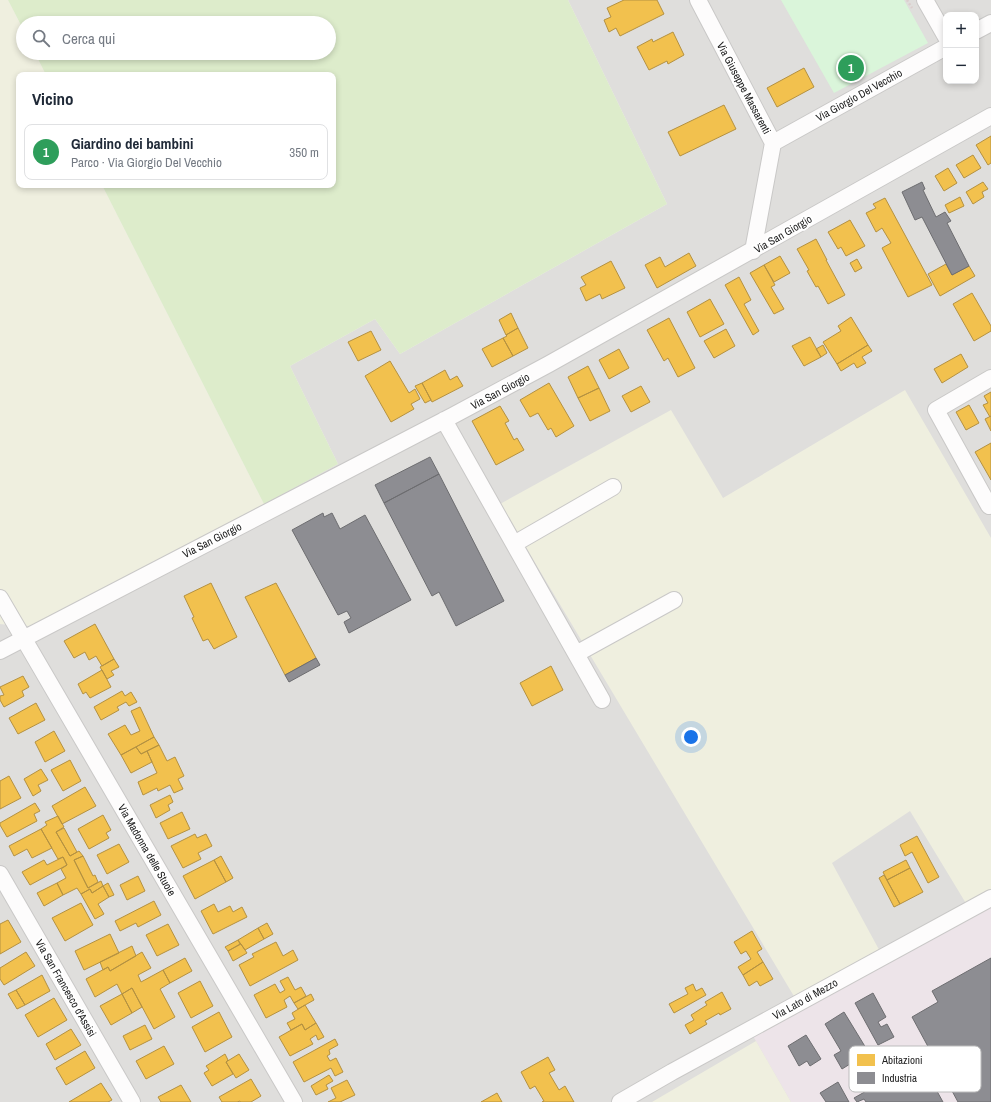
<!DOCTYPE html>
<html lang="it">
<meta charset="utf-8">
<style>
body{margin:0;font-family:"Archivo Narrow",sans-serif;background:#f2f2f3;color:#1f2937}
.controls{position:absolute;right:12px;top:12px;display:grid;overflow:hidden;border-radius:8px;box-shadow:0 2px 6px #0003}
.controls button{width:36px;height:36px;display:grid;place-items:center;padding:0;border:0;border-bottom:1px solid #e0e1e3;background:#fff;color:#1f2937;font:20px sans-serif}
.you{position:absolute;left:691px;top:737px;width:14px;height:14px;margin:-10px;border:3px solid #fff;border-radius:50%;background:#1a73e8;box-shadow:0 0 0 6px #1a73e833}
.badge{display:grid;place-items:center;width:26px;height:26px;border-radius:50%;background:#ea580c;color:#fff;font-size:13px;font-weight:700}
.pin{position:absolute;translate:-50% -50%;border:2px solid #fff;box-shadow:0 1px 4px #0006}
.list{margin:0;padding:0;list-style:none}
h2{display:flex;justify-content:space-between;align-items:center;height:52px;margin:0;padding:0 16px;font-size:17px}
h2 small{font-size:13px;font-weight:400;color:#747a83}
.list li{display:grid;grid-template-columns:26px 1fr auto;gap:12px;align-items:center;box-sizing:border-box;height:56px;margin:0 8px 8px;padding:0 8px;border:1px solid #e0e1e3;border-radius:8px}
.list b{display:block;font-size:15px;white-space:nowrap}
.list p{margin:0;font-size:13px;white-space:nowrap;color:#747a83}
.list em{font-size:13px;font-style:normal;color:#747a83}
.icon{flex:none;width:22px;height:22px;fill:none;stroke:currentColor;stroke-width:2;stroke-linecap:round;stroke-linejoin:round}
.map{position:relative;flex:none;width:991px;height:1102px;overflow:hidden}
.search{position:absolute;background:#fff;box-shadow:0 2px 6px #0003;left:16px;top:16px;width:320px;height:44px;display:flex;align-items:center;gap:10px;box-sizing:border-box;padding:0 14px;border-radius:22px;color:#747a83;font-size:15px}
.panel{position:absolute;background:#fff;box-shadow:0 2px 6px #0003;left:16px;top:72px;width:320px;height:116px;border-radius:8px}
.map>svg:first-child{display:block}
</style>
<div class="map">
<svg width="991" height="1102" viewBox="0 0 991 1102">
<rect width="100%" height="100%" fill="#f0eeeb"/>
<path fill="#dfdedc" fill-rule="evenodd" d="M568,0H991V1102H0V624L30,626L338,464L290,366L375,319L400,354L667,204ZM946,15H976V81H946Z"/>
<path fill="#ede4e9" d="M991,907V1102H791L753,1036Z"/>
<path fill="#efefdf" d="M0,0H8L23,29V53H35L46,75H19V185H102L264,504L30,626L0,624Z
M905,390L991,538V898L970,910L910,811L832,863L883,957L798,1003L500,504L671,410L723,498Z
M756,1041L791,1102H652Z"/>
<path fill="#ddeccb" d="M8,0H568L667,204L400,354L375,319L290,366L338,464L264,504L102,185H333V75H46L35,53H329V23H23V29Z"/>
<path fill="#daf5da" d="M781,0H904L928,43L834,93Z"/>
<path fill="#f2c14e" stroke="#b49141" d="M624,0H657L664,14L620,36L616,28L609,32L604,20L611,17L607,8Z
M673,32L684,55L668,64L667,61L649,70L637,47L652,39L653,42Z
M804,68L814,87L777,107L767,88Z
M724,105L736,129L680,156L668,132Z
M991,136V163L988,165L976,145Z
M973,155L981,168L964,178L956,165Z
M948,168L957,183L944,191L935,176Z
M983,182L988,189L982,192L984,197L973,204L966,192Z
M960,197L964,206L949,213L945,205Z
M885,198L932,285L908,297L882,248L891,243L882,228L876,232L866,213L876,208L873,204Z
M850,220L865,246L846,256L841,247L838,249L828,232Z
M816,239L827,260H826L845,295L828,304L818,286L816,287L807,271L809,270L797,249Z
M689,253L696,266L657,288L645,265L660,257L665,267Z
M780,256L790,273L774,282L764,265Z
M857,259L862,268L855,272L850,263Z
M611,261L625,288L602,299L600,294L586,301L580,288L586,285L581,277Z
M946,264L952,275L969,266L975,276L940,296L928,274Z
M764,265L775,285L771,287L784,309L774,314L750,273Z
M739,277L751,300L744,304L759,331L753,335L725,285Z
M972,293L991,326V331L974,341L953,304Z
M710,299L724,324L700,337L687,312Z
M511,313L518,328L506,335L499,320Z
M851,317L868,345L837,364L823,342L841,331L838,326Z
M669,318L695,368L678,377L668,358L664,361L647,330Z
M518,328L528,348L513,356L503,338L507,336L506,335Z
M726,329L735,346L714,358L704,341Z
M371,331L381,350L358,361L348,342Z
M810,337L821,357L804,366L792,346Z
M503,338L513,356L492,367L482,349Z
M823,345L827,353L821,357L816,349Z
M868,345L872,351L862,357L866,363L857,368L854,363L841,371L837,364Z
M619,349L629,368L609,379L599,360Z
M961,354L968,367L942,383L934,369Z
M390,361L409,393L415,389L420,399L411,404L414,409L391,422L365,376Z
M588,366L599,388L578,398L568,377Z
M445,370L450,380L457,376L463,386L432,402L422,383Z
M422,383L431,400L425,403L415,386Z
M549,383L574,426L556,437L551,428L548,430L538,413L530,417L520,400Z
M641,386L650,402L631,412L622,396Z
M599,388L610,411L590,421L578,398Z
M991,392V416L990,417L983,405L988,403L984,396Z
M969,405L979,423L966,430L956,412Z
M500,406L509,421L505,423L514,440L517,438L524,450L496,465L472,421Z
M991,416V431L985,419Z
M991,443V480L975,452Z
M211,583L237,637L214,649L208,639L203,641L192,618L194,617L184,596Z
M276,583L316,658L285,675L245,597Z
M95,624L114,659L102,666L96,656L89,660L85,652L74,658L64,641Z
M114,659L119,667L111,671L114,675L107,679L100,667Z
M551,666L563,690L532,706L520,683Z
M102,670L111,687L90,698L86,692L83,694L78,684Z
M23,676L29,687L22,691L24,696L4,707L0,700V696L4,695L0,687Z
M122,691L125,696L131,692L137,702L129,706L126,702L117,707L119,710L101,720L94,707Z
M36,703L45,720L18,734L9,718Z
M140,707L154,737L121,755L108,734L125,725L131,735L140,731L131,711Z
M54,731L65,751L45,762L35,742Z
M154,737L159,745L141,754L136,747Z
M159,745L167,761L175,757L184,776L178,779L183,789L174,793L170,785L158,791L157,788L143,795L138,782L157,773L147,751Z
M136,747L141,754L147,751L152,762L131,773L121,755Z
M70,760L81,781L63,791L51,770Z
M41,769L48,780L38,785L41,791L33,796L24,779Z
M9,776L21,798L0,809V781Z
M85,787L96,806L62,824L52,806Z
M170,795L173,802L168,805L170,810L156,818L150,805Z
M35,803L40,811L34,814L37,821L7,837L0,825V823Z
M182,812L190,829L168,839L160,823Z
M103,815L111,830L106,833L109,838L89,849L78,829Z
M58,816L64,827L56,832L70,856L79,851L83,856L74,860L88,888L101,881L103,886L92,893L90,889L81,894L77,888L63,895L57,883L66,878L61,869L67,865L63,857L58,859L41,829L47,825L45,822Z
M64,828L77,852L70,856L56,832Z
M41,829L52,848L32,858L27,849L14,856L9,846Z
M195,834L197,838L206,834L212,846L198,853L201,859L183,868L171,846Z
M917,836L939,877L928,883L912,852L905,856L900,845Z
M119,844L129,862L107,874L97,855Z
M83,856L93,876L95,875L98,882L88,888L74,860Z
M221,856L233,878L226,882L214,860Z
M63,857L67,865L30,885L22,872L44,860L47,865Z
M214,860L226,882L195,899L183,876Z
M906,860L910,868L887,880L883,872Z
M910,868L923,892L900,904L887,880Z
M884,875L900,904L894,907L879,878Z
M138,876L145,891L127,900L120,885Z
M57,883L63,895L44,906L37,893Z
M108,883L114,895L109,897L103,886Z
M103,886L109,897L98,904L104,914L95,919L81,894L90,889L92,893Z
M154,901L161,915L138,927L136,923L120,931L115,921Z
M81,903L93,925L65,941L52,918Z
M214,904L218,912L230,906L233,912L242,907L247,917L213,934L201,911Z
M8,920L21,942L0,954V924Z
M267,923L273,934L264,939L258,928Z
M168,924L179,945L157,956L146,935Z
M258,928L264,939L245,950L238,940Z
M752,931L762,949L757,952L763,962L743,975L738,967L751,959L746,951L741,954L734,942Z
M110,934L119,953L84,970L75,951Z
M238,940L240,944L228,951L225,947Z
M276,942L283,956L293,950L298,960L250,986L239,965L254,957L252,954Z
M241,944L247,953L233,961L228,951Z
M132,946L136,956L110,971L108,967L103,970L100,962Z
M26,952L35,966L4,985L0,979V968Z
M142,952L151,968L138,975L141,982L163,970L170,983L160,989L175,1017L154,1029L132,988L122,994L117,984L95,997L86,979L108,967L110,971Z
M185,958L192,971L170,983L163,970Z
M763,962L773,979L760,986L757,981L749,986L743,975Z
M42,975L50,991L25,1005L16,990Z
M288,977L295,990L301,987L306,996L294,1003L290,996L284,1000L287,1007L266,1018L254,995L275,984L280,993L285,990L280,981Z
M200,981L213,1006L191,1018L178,993Z
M693,984L696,991L702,988L706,995L674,1013L669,1004L688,994L685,988Z
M132,988L142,1007L132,1013L122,994Z
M16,990L25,1005L17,1009L8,994Z
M722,992L731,1009L720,1015L719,1013L705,1021L707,1024L690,1034L685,1025L694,1020L691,1015L707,1005L705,1002Z
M122,994L132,1013L111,1025L100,1006Z
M311,994L314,1000L298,1009L294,1003Z
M54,998L67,1020L38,1037L25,1015Z
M305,1005L316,1023L305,1030L302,1024L291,1030L287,1023L295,1019L292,1013Z
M219,1012L232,1037L205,1052L192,1027Z
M316,1023L324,1037L318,1040L316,1035L310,1039L313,1044L290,1056L279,1037L302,1024L305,1030Z
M145,1025L152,1039L130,1050L123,1036Z
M71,1029L81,1045L55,1060L46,1044Z
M335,1039L338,1045L329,1050L330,1054L327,1056L330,1061L336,1058L343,1072L335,1076L331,1068L304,1082L293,1062Z
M164,1046L174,1064L146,1079L136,1061Z
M85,1051L95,1068L66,1085L56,1068Z
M225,1054L228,1060L226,1062L233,1074L212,1086L204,1073L209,1070L206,1066Z
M239,1054L249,1070L236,1078L226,1062Z
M548,1057L555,1070L549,1073L559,1090L565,1086L574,1102H542L544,1101L535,1086L530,1089L521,1072Z
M329,1075L333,1081L326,1085L328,1089L316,1095L311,1086Z
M251,1079L261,1096L251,1102H240V1101L237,1102H222L219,1097Z
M347,1080L355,1095L340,1102H328L336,1098L331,1088Z
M101,1083L112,1100L108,1102H69Z
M181,1085L191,1102H161L158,1097Z
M497,1093L502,1102H481Z"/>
<path fill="#8d8d92" stroke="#6d6d70" d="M922,182L925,189L923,190L936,217L945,212L951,221L947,223L969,266L952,275L922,217L915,220L902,192Z
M430,457L439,474L384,503L375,485Z
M439,474L504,601L456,626L439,592L432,596L384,503Z
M323,513L324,517L332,513L340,529L365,515L411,600L349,633L344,622L351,618L347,611L338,615L292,530Z
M316,658L320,665L289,682L285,675Z
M991,958V1102H958L912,1017L938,1002L932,991Z
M873,993L886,1017L878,1022L881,1027L887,1024L894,1037L878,1045L855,1003Z
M844,1012L869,1053L862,1058L866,1063L853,1070L850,1064L842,1069L834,1055L841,1051L825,1024Z
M806,1035L821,1059L810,1066L807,1061L799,1066L788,1046Z
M923,1066L943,1102H866L864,1099L857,1102L854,1098L898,1073L901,1078Z
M838,1082L849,1102H826L820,1093Z"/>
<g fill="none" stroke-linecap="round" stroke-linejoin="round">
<defs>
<path id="minor" d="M698,0L773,143L753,251
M925,0L946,37
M976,31L991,23
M773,143L946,47
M444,420L602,700
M989,506L936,410L991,378
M514,544L613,487
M0,598L294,1102
M0,651L454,415L549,364L991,116
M576,654L674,600
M0,874L132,1102
M620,1102L672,1072L991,898"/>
</defs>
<use href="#minor" stroke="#c9c8c7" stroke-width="18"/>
<path stroke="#dccecd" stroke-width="2.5" stroke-dasharray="2 2" stroke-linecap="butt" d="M907,0L912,8"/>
<use href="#minor" stroke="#fdfcfc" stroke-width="16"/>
</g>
<g text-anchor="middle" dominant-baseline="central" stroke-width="4" stroke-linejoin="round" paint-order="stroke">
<g font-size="11" fill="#222" stroke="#fff">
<text transform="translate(744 88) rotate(62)">Via Giuseppe Massarenti</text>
<text transform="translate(859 95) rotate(-29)">Via Giorgio Del Vecchio</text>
<text transform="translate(783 234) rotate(-30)">Via San Giorgio</text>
<text transform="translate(500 391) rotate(-28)">Via San Giorgio</text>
<text transform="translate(212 540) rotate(-27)">Via San Giorgio</text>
<text transform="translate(147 850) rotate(60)">Via Madonna delle Stuoie</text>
<text transform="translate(66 988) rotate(60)">Via San Francesco d'Assisi</text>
<text transform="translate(805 999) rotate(-29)">Via Lato di Mezzo</text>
</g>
</g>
<rect x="849" y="1046" width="132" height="46" rx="6" fill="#fff" stroke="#bdbdbd" stroke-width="1"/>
<rect x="857" y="1054" width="18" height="12" fill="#f2c14e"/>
<rect x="857" y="1072" width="18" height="12" fill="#8d8d92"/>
<g font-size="11" fill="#222">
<text x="882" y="1064">Abitazioni</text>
<text x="882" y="1082">Industria</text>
</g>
</svg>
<div class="controls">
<button>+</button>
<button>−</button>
</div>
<div class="you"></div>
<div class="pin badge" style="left:851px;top:68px;background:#2e9e5b">1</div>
<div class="search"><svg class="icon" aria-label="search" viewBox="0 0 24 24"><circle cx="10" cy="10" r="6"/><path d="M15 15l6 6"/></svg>Cerca qui</div>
<section class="panel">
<h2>Vicino<small></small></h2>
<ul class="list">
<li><span class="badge" style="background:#2e9e5b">1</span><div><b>Giardino dei bambini</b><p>Parco · Via Giorgio Del Vecchio</p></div><em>350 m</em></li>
</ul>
</section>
</div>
